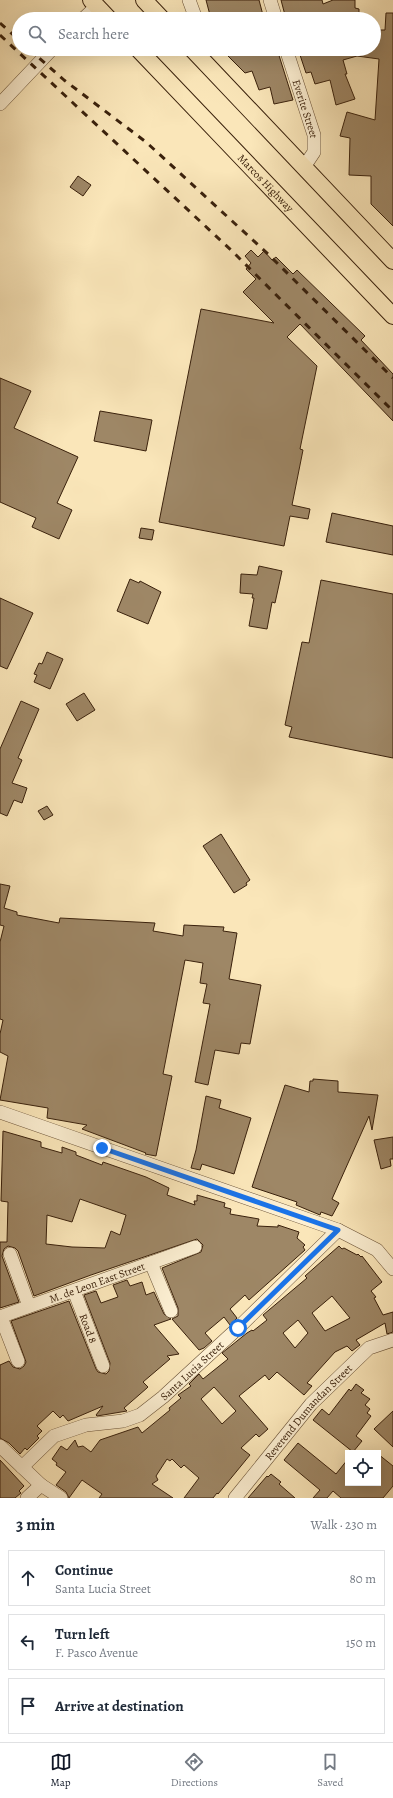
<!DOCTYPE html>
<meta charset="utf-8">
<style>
body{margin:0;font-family:Alegreya,serif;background:#f6f6f7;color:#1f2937}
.controls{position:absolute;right:12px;bottom:12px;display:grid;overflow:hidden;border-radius:0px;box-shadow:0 4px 16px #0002}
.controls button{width:36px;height:36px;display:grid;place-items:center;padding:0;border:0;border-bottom:1px solid #e0e1e3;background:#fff;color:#1f2937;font:20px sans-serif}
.stop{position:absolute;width:12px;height:12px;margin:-9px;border:3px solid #1a73e8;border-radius:50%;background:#fff}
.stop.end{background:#1a73e8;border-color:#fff;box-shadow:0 1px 4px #0008}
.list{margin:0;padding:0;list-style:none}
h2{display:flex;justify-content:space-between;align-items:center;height:52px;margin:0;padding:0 16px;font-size:17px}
h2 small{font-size:13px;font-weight:400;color:#747a83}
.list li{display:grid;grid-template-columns:26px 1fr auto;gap:12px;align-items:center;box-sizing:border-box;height:56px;margin:0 8px 8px;padding:0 8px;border:1px solid #e0e1e3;border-radius:0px}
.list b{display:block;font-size:15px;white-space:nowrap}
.list p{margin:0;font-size:13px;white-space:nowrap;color:#747a83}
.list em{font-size:13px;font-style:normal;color:#747a83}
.icon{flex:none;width:22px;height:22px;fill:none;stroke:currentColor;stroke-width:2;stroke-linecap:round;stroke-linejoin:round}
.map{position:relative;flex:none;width:393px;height:1498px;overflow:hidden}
.search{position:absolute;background:#fff;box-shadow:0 4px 16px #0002;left:12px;right:12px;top:12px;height:44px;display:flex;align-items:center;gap:10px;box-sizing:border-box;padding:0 14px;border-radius:22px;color:#747a83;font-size:15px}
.sheet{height:244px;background:#fff}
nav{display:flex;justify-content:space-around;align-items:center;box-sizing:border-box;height:56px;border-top:1px solid #e0e1e3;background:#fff;font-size:11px;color:#747a83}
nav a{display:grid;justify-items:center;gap:2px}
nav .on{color:#111827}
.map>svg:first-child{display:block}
</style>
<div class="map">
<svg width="393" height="1498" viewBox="0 0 393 1498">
<rect width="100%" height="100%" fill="#fae6b9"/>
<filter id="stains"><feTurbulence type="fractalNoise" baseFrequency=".005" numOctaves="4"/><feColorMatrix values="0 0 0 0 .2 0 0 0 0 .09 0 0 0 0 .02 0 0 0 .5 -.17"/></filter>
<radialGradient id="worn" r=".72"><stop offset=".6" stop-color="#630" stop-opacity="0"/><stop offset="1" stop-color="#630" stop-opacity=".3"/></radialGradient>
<path fill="#9e8766" stroke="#3a210c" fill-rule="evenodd" d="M206,0H259L264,19H211Z
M281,0H322L323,4L333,0H355V8L359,9V19H286Z
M386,13H393V226L371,204V176L349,175L350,138L340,136L347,112L375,120L379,59L357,56L343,60L347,74H345L355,99L336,105L330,80L315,84L311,72L306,73L298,49H374V30H385Z
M221,49H277L293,100L274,104L270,87L259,90L252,71L245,73Z
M78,176L91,185L83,196L70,187Z
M251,250L258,257L264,251L272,260L276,257L293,274L297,270L365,336L361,340L393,374V421L300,324L287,337L317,366L300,449L303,450L292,505L310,509L308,519L290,516L284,546L159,522L201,309L274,323L243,292L256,279L246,269L251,263L245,256Z
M0,378L31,391L14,428L78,457L57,503L72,510L59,539L32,527L36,518L0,502Z
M100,411L152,420L146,451L94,441Z
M332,513L393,526V555L326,542Z
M141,528L154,530L152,540L139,538Z
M259,566L282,571L275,603L272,602L267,629L249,626L254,598H252L253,594L240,593L241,574L257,575Z
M130,579L139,583L140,581L161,592L148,624L117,611Z
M321,580L393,594V758L289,737L292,727L285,725L302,642L309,643Z
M0,598L33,613L7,669L0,666Z
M47,652L63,659L50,689L34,682L37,675L34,674L39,663L42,664Z
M84,693L95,710L77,721L66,704Z
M21,701L39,709L18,758L22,760L12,783L27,788L22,803L14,800L7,816L0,813V749Z
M47,806L53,815L44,820L38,811Z
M221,834L250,880L246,883L247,885L234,893L203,846Z
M0,884L10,886L4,908L17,912V915L59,923L60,918L155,923L153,931L183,936L184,925L224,927L223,931L237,933L229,979L261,985L250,1044L241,1043L239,1054L215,1050L208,1085L195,1082L210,1004L203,1003L207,984L200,983L203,963L185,960L163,1074L172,1076L156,1156L145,1154L146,1153L82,1129L87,1125L47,1118L48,1108L0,1100L8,1056L0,1052V1034L3,1020L0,1019V942L4,926L0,925Z
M313,1079L338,1081V1092L378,1095L372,1130L369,1116L332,1199L339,1203L332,1216L321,1212L320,1215L296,1205L297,1202L252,1187L285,1085L309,1092L310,1081H313Z
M206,1096L221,1100L219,1108L251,1118L234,1174L202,1164L200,1170L191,1168L196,1150Z
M3,1131L41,1142V1147L62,1153V1147L76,1152V1155L102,1165L103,1162L146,1177L169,1188L167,1195L195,1205L194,1201H197V1195L225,1203L224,1207L231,1209L230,1214L259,1219L257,1226L278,1227V1225L299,1232L297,1238L305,1245L303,1247L305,1250L249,1300L245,1295L230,1309L237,1318L230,1325L224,1317L205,1333L212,1341L204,1348L199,1350L172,1319L178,1316V1308L162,1268L201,1252L203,1245L197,1239L91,1275L34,1296L18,1251L15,1248L8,1246L4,1249L2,1256L19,1302L0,1308V1242H7L8,1202L1,1201ZM80,1199L126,1215L120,1235L111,1231L105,1248L72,1247L46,1244L47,1215L72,1222Z
M393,1137V1159H390L391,1166L381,1169L374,1140Z
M339,1246L342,1249L344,1248L357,1255L358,1254L361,1257L362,1256L382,1282L371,1291L376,1297L374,1298L383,1315L393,1312V1332L387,1334L385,1323L356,1340L360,1345L352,1351L347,1346L335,1352L307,1383L312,1386L304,1395L277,1372L269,1380L265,1375L239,1396L268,1429L259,1437L256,1434L241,1448L250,1455L218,1494L217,1493L213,1498H184L199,1478L184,1465L181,1468L172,1459L170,1461L167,1459L156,1476L158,1480L152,1484L173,1498H99L102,1494L82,1480L69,1498L66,1492L56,1485L66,1472L56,1465L57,1463L52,1459L61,1446L67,1450L75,1440L78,1447L83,1446L91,1452L100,1440L138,1427L142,1433L170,1410L169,1408L181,1398L178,1395L191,1386L189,1384L199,1374L203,1379L228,1359L222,1353L247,1333L252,1330L253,1331L267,1320L263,1315L307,1278L305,1276ZM332,1296L350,1318L325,1331L312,1313ZM298,1320L308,1333L295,1348L283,1333ZM214,1387L236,1411L222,1424L201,1399Z
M127,1280L130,1286L142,1282L146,1295L154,1292L164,1314L171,1319L154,1325L179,1354L167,1356L170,1359L143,1382L148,1387L147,1388L124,1408L127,1411L97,1416L96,1415L103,1406L68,1421L63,1415L60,1418L53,1411L37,1426L42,1431L37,1436L39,1438L27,1450L25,1448L20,1454L9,1443L0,1438V1365L9,1361L13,1367L20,1369L24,1366L26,1362L11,1321L69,1301L96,1369L98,1372L106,1374L109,1371L110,1363L84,1295L96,1291L101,1303L118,1297L113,1285Z
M356,1384L364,1390L361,1393L370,1399L365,1405L370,1409L367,1413L371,1416L356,1436L362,1441L353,1452L313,1420L322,1409L329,1415L349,1389L351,1391Z
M393,1411V1447L374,1429Z
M298,1443L336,1474L348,1459V1483H378V1454L393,1466V1486L383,1498H341L333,1491L327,1498H313L320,1490L284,1460Z
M0,1460L24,1486L19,1491L21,1493L15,1498H0Z
M271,1474L281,1482L279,1484L295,1498H248L267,1476L268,1477Z"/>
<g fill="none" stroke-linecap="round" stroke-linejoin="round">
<defs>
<g id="minor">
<path d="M189,0L196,19"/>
<path d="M270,0L276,19"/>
<path d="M83,19L97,6"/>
<path id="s1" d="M286,49L314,135V152L304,167"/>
<path d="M0,104L52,49"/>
<path d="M0,1112L338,1230L377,1250L393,1269"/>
<path d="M10,1254L29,1306"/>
<path d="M151,1263L171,1311"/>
<path id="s2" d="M74,1291L103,1366"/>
<path id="s3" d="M0,1317L195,1247"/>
<path d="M1,1317L18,1361"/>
<path d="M0,1446L41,1485L61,1498"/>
<path id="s4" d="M22,1467L54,1436L86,1425L123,1421L140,1415L163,1397L238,1328L338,1230"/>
<path d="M27,1498L41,1485"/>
<path id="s5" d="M235,1498L311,1404L369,1348L393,1340"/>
</g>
<g id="major">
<path d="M91,0L109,19"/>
<path d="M144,0L162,19"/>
<path id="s6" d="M138,49L393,316"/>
<path d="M192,49L393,261"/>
</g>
</defs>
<use href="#minor" stroke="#6a5237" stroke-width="14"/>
<use href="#major" stroke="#3a210c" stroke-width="18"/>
<use href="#minor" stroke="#fcefd2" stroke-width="13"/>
<use href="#major" stroke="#fae6b9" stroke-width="16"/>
<path stroke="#3a210c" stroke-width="3" stroke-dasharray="7 7" stroke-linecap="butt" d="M0,23L19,40
M0,35L231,250L393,411
M29,49L64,80L146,142L268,254L393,378"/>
</g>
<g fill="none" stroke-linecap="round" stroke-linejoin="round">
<path stroke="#1a73e8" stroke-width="5" d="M102,1148L338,1230L238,1328"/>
</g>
<g text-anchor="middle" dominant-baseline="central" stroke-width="3" stroke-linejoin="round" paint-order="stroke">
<g font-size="11" fill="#3a210c" stroke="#fcefd2">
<text stroke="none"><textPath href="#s1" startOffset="63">Everite Street</textPath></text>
<text stroke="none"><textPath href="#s6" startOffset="185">Marcos Highway</textPath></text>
<text stroke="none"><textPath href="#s3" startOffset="103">M. de Leon East Street</textPath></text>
<text stroke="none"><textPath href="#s2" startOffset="40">Road 8</textPath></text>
<text stroke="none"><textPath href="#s4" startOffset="202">Santa Lucia Street</textPath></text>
<text stroke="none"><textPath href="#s5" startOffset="113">Reverend Dumandan Street</textPath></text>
</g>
</g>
<rect width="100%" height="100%" filter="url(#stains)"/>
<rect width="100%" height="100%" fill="url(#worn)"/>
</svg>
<div class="controls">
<button><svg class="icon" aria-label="locate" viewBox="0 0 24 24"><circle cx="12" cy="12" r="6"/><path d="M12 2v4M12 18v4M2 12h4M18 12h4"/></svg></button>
</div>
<div class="stop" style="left:238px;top:1328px"></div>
<div class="stop end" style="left:102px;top:1148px"></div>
<div class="search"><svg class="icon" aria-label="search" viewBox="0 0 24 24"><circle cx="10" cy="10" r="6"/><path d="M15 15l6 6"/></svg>Search here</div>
</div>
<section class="sheet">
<h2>3 min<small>Walk · 230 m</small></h2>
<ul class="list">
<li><svg class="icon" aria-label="ahead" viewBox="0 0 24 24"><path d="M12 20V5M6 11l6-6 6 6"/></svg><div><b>Continue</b><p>Santa Lucia Street</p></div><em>80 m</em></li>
<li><svg class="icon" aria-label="left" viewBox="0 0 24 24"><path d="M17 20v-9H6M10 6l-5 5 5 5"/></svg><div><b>Turn left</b><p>F. Pasco Avenue</p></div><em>150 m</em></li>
<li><svg class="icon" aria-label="arrive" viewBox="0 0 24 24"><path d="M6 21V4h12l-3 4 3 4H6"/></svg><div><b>Arrive at destination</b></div></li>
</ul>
</section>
<nav>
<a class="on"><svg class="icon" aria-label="map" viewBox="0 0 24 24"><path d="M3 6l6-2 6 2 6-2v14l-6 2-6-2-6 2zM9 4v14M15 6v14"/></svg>Map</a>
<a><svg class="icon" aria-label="directions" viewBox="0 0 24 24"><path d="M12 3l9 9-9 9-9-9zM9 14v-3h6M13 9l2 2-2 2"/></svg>Directions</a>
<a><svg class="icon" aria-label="saved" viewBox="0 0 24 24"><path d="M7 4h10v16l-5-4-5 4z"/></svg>Saved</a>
</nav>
